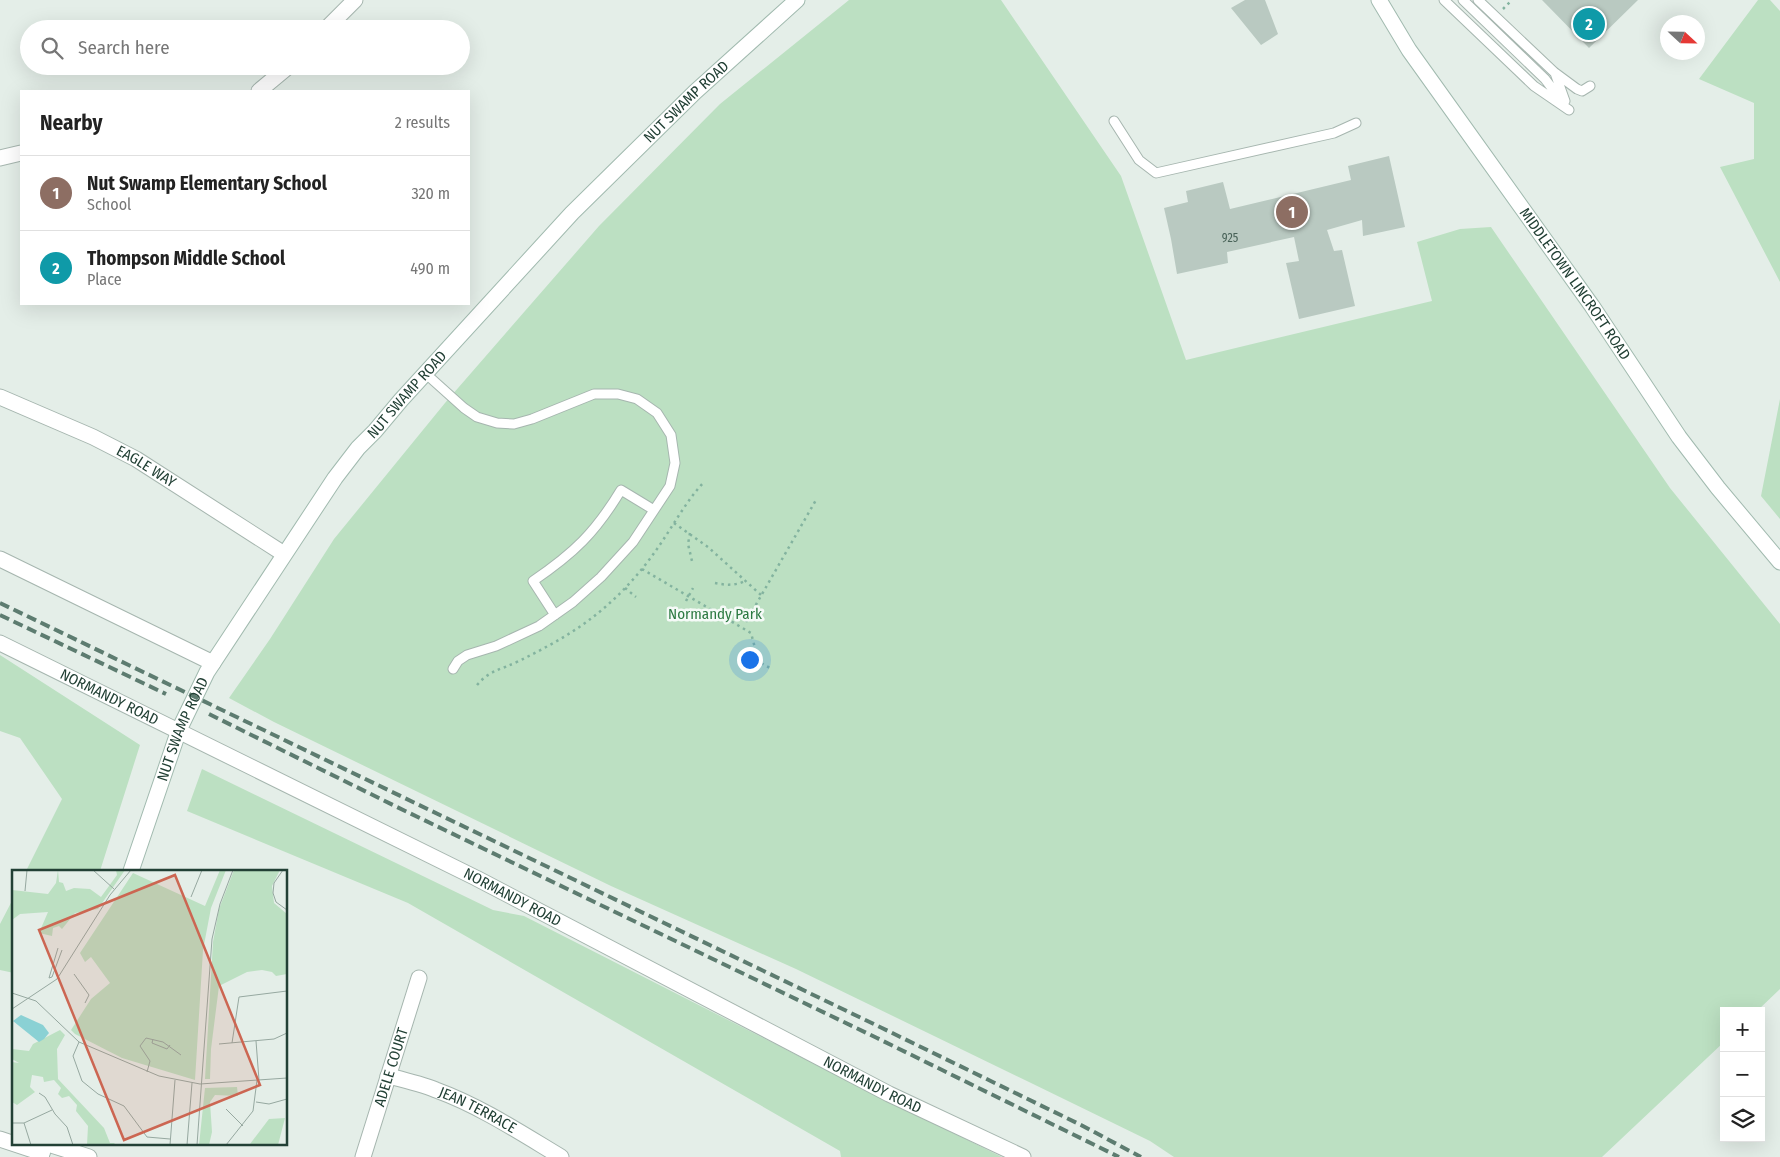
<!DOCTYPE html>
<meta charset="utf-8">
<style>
body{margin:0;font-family:"Fira Sans Condensed",sans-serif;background:#f2f2f2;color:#222}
.controls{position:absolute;right:15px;bottom:15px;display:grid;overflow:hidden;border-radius:0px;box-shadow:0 5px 20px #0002}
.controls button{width:45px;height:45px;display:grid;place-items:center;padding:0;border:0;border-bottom:1px solid #e0e0e0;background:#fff;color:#222;font:25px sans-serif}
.compass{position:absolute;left:1660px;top:15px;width:45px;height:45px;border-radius:50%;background:#fff;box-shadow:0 5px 20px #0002;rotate:112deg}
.you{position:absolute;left:749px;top:659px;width:18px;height:18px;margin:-12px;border:4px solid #fff;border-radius:50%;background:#1a73e8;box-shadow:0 0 0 8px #1a73e833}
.badge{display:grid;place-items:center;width:32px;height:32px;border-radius:50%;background:#d93025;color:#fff;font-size:16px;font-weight:700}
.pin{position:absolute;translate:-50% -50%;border:2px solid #fff;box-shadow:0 1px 5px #0006}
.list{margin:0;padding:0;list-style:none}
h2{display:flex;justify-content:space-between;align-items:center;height:65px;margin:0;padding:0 20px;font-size:21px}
h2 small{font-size:16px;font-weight:400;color:#767676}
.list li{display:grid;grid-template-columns:32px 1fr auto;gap:15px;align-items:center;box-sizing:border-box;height:75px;padding:0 20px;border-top:1px solid #e0e0e0}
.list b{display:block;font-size:19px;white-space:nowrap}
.list p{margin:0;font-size:16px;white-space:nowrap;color:#767676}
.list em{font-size:16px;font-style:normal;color:#767676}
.icon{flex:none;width:28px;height:28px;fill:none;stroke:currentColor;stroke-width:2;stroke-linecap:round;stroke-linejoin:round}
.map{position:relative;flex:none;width:1780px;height:1157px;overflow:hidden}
.search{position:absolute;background:#fff;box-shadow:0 5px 20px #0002;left:20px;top:20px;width:450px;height:55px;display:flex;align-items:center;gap:12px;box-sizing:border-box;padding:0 18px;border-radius:28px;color:#767676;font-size:19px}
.panel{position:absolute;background:#fff;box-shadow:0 5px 20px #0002;left:20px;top:90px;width:450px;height:215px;border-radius:0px}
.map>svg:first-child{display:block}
</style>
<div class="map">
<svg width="1780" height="1157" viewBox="0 0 1780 1157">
<rect width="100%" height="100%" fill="#e4eee8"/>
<path fill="#bce0c2" d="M849,0H1001L1121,176L1186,360L1432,301L1417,242L1460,229L1491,227L1670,488L1780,624V989L1757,1011H1724V1042L1602,1157H1174L1150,1141L1029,1082L796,969L611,886L274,722L229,698L270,639L334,539L445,403L599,226L720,104Z
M1758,0H1770L1780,11V282L1720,167L1754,159V103L1699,79Z
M1780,399V519L1761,496Z
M0,655L140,745L100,871H26L62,799L20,738L0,731Z
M202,769L493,910L524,916L842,1078L1002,1157H841L840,1151L408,903L187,811Z
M14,897V973L0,970V924Z"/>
<path fill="#b9c9c1" d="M1245,0H1265L1278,34L1261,45L1231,8Z
M1542,0H1638L1589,48Z
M1389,156L1405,227L1363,236L1362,220L1327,230L1334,251L1342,250L1355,306L1299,319L1286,263L1299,261L1294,237L1227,252L1228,263L1177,274L1171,239L1164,208L1188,202L1186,191L1223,182L1230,209L1351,180L1348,166Z"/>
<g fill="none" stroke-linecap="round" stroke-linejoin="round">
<defs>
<path id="lane" d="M1444,0L1534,86L1569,110
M1463,0L1545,79L1564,104
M1478,0L1554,72L1577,89L1582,91L1590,86
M1555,73L1565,101
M1114,121L1139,160L1156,173L1334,133L1356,123
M425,373L464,408L477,417L497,423L514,424L532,419L594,394H618L637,399L657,413L671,435L675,463L670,486L633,542L601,577L573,602L539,626L496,646L467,655L458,661L453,669
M555,615L533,581C574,553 595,533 621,490L654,510"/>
<g id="street">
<path d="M326,29L355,0"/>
<path d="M259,91L289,66"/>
<path d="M0,158L21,153"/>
<path id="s1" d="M0,397L93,437L136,459L284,554"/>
<path d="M0,559L213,663"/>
<path id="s2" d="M0,643L476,878L889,1094L1023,1157"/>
<path id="s3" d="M388,1076C404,1080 421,1084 436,1090C480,1106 521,1133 561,1157"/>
<path d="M0,1139L42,1153"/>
<path d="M45,1143L89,1157"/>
<path id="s4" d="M363,1157L419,978"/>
</g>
<g id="secondary">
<path id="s5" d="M1379,0L1409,50L1592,306L1679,437L1718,488L1780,562"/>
<path id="s6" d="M131,871L179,730L207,672L335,478L358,448L375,431L401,400L572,213L695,92L797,0"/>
<path d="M41,1157L45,1143"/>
</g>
</defs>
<use href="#lane" stroke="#a6b6af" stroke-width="11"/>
<use href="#street" stroke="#a6b6af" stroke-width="17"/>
<use href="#secondary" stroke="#a1baaf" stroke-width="17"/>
<path stroke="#83b39f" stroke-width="2.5" stroke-dasharray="2.5 4" stroke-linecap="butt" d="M1503,9L1512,0
M674,523L708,547L761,595
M690,533L688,544L692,561
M642,569L751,633L755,648L743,669
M715,583C725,585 735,586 745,581
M625,588L636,597
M686,601L693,588
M746,622L816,500
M750,657L770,668
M477,685C491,669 501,670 519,661C543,649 568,636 589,620C615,601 639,575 657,549C673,526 685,503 703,483"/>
<use href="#lane" stroke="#fff" stroke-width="9"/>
<use href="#street" stroke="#fff" stroke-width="15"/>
<use href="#secondary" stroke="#fff" stroke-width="15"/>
<path stroke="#5d7c70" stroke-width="4" stroke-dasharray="10 5" stroke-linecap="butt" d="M0,603L882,1028L1081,1125L1141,1157
M0,615L166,694
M209,714L397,807L877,1038L1119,1157"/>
</g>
<g text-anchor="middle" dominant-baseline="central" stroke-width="5" stroke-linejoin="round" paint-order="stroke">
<g font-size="12" fill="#486258">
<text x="1230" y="238">925</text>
</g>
<g font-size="15" fill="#224035" stroke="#f5faf7">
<text stroke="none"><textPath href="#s6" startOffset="961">NUT SWAMP ROAD</textPath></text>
<text stroke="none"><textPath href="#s5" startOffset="345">MIDDLETOWN LINCROFT ROAD</textPath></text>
<text stroke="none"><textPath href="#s6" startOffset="556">NUT SWAMP ROAD</textPath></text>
<text stroke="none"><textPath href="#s1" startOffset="162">EAGLE WAY</textPath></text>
<text stroke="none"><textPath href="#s2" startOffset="122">NORMANDY ROAD</textPath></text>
<text stroke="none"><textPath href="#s6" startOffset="151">NUT SWAMP ROAD</textPath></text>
<text stroke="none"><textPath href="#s2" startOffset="572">NORMANDY ROAD</textPath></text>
<text stroke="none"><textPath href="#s4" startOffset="94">ADELE COURT</textPath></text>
<text stroke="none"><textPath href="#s2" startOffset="978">NORMANDY ROAD</textPath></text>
<text stroke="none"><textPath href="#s3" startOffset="96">JEAN TERRACE</textPath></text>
</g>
<g font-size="15" fill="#2b7941" stroke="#f5faf7">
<text x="715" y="614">Normandy Park</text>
</g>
</g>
<g transform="translate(12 870)">
<rect width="275" height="275" fill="#e4eee8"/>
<path d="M46,0L47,12L51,13L54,21L62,18L78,19L89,27L105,5L104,0H113L86,39L63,43L50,59L47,56L41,58L40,66L27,63L36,42L8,44L0,50V20L36,24L44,13ZM208,0H214L199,38L191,80L183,210L110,188L63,164L59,160L79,129L98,113L79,87L73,92L68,83L121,3L193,36ZM222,0H268L260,16L262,33L275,44V104L264,106L260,102L250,100L235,102L207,116L199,179L198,209H193L201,72L207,39ZM48,160L53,165L45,179L46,209L92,258L98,273H103L101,275H75L76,256L64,241L65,235L57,226L50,228L46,224L49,218L42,210L32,212L31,207L20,205L18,217L23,222L5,235L0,232V192L7,193L0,189V179L17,181L21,174ZM225,217L226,226L203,225L198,232L200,262L197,275H187L193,218ZM273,248L266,275L238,274L257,249Z" fill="#bce0c2"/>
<path d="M9,145L31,155L37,163L32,169L27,172L1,151Z" fill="#8ad1d4"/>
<path fill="none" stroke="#96a8a0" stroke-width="1" d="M81,0L102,19M271,0L262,13L261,23L264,32L275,40M13,21L15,0M179,27L190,0M62,104L77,125L73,133M37,108L40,107L50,80M37,108L46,78M0,123L24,131L67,172L147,206L188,214L275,208M0,139L45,109L98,25L119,0M141,169L140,173L155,179L158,175M244,171L247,210M67,172L61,186L70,211L86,224L112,236L135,267L158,269M220,173L227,127L275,121M207,174L262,169L275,163M135,202L138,191L128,176L134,168L151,172L169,185M27,223L33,227L43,244L55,257L61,275M244,232L257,234L275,229M214,239L231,256M0,253H12L40,240M12,253L19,275M158,275L163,210M175,275L180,213M185,275L200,69L208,34L221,0M214,275L241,241L245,210"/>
<path fill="#cc6652" fill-opacity="0.15" stroke="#cc6652" stroke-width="2.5" d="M163,5L248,215L112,270L27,60Z"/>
<rect width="275" height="275" fill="none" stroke="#224035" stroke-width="2.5"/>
</g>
</svg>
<div class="controls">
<button>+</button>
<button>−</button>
<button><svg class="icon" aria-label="layers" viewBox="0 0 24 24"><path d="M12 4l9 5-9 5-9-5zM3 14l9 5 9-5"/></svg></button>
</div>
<svg class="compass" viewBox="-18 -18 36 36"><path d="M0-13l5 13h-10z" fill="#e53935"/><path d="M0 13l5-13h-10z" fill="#767676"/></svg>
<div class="you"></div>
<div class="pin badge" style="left:1292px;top:212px;background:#8d6e63">1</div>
<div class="pin badge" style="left:1589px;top:24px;background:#0f9aa8">2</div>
<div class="search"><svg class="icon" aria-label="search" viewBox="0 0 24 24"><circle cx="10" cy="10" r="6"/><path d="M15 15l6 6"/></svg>Search here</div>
<section class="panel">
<h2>Nearby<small>2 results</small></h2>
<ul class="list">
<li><span class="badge" style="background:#8d6e63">1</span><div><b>Nut Swamp Elementary School</b><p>School</p></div><em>320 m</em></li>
<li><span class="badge" style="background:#0f9aa8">2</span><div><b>Thompson Middle School</b><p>Place</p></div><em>490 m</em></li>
</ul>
</section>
</div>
